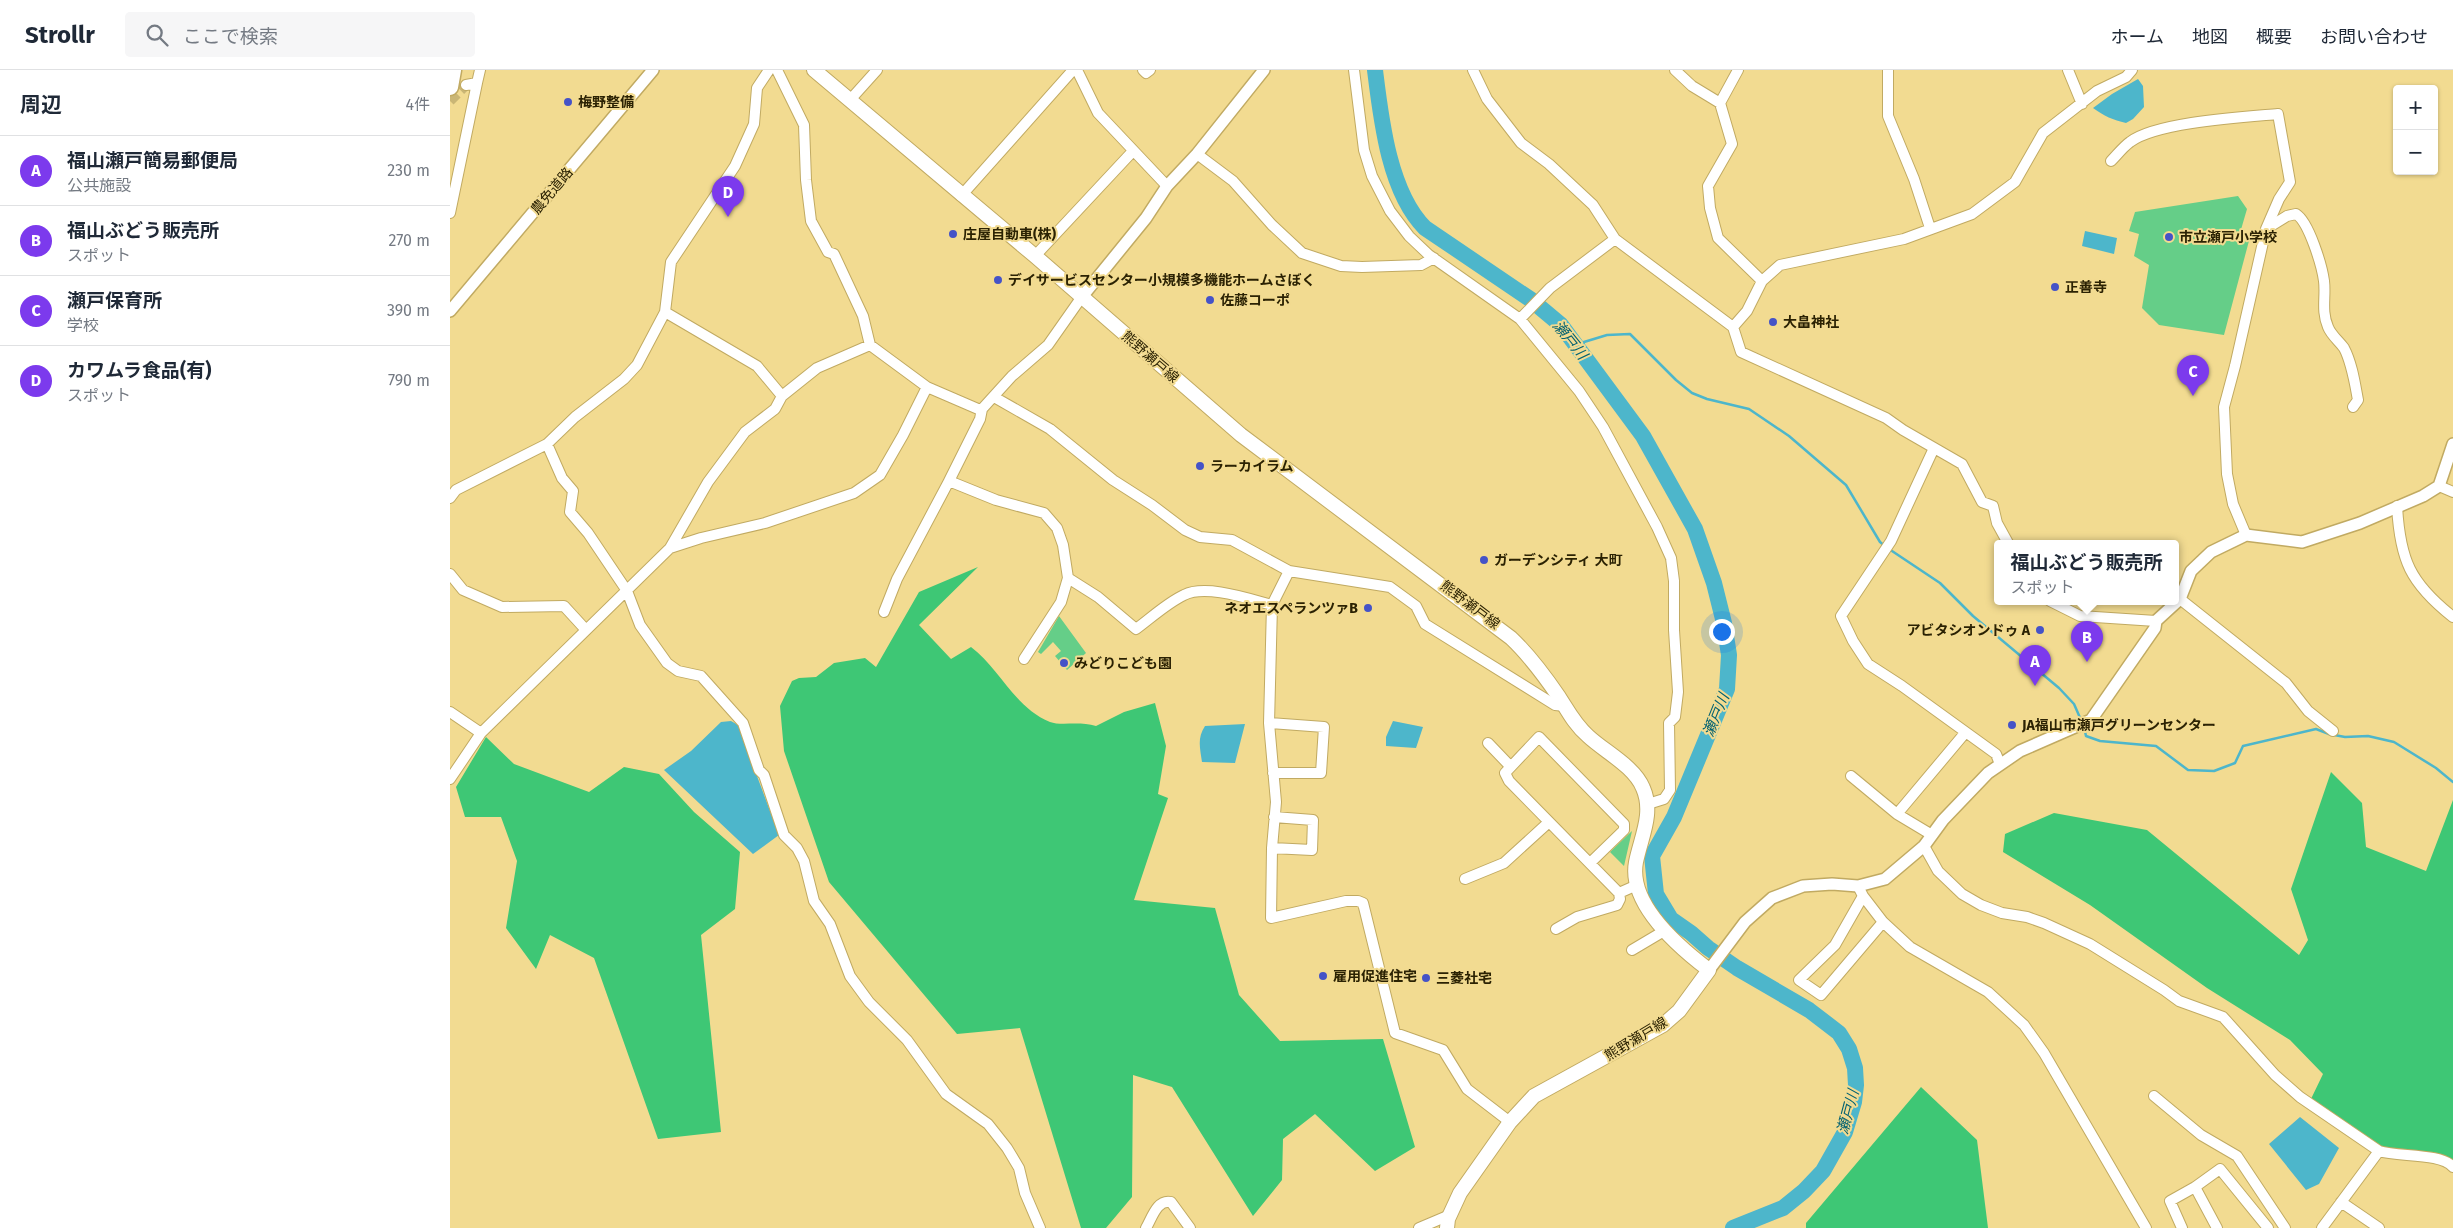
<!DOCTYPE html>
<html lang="ja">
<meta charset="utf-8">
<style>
body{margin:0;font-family:"Fira Sans","Noto Sans JP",sans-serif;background:#f6f6f7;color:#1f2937}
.controls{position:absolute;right:15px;top:15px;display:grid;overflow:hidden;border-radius:5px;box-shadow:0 1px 4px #0004}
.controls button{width:45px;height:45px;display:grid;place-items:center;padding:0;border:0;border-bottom:1px solid #e0e1e3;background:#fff;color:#1f2937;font:25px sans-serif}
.you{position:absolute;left:1271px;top:561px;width:18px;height:18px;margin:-12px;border:4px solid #fff;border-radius:50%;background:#1a73e8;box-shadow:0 0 0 8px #1a73e833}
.badge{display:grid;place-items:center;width:32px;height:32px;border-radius:50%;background:#7c3aed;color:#fff;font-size:16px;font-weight:700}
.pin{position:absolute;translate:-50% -41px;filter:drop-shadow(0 1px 2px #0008)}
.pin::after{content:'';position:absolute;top:26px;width:18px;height:15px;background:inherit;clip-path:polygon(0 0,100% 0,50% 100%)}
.popup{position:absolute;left:1544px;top:470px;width:185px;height:65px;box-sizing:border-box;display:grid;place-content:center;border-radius:5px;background:#fff;filter:drop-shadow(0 1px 4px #0005);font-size:16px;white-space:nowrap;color:#747a83}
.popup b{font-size:19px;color:#1f2937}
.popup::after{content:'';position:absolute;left:50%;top:100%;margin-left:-10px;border:10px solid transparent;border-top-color:#fff}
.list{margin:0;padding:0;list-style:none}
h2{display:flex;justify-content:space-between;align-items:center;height:65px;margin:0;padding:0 20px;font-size:21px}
h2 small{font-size:16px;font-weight:400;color:#747a83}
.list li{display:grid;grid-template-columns:32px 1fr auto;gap:15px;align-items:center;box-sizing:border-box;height:70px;padding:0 20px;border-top:1px solid #e0e1e3}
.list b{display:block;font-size:19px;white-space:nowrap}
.list p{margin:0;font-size:16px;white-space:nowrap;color:#747a83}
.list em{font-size:16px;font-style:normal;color:#747a83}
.icon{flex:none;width:28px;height:28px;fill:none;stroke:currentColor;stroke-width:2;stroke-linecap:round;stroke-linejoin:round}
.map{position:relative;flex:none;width:2003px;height:1158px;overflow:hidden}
header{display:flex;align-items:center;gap:30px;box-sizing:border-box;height:70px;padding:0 25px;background:#fff;border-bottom:1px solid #e0e1e3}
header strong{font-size:24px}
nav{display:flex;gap:28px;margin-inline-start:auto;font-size:18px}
.search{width:350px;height:45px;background:#f6f6f7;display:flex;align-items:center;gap:12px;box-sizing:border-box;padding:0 18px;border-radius:5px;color:#747a83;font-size:19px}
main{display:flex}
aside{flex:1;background:#fff}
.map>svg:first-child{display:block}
</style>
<header>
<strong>Strollr</strong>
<div class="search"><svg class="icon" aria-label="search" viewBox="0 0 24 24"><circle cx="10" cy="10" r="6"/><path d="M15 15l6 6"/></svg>ここで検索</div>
<nav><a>ホーム</a><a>地図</a><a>概要</a><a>お問い合わせ</a></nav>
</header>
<main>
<aside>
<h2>周辺<small>4件</small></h2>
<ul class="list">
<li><span class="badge">A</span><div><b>福山瀬戸簡易郵便局</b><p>公共施設</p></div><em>230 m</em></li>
<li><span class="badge">B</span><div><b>福山ぶどう販売所</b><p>スポット</p></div><em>270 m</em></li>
<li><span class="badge">C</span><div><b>瀬戸保育所</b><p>学校</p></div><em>390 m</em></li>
<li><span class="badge">D</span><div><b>カワムラ食品(有)</b><p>スポット</p></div><em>790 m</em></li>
</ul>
</aside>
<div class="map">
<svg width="2003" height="1158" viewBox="0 0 2003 1158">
<rect width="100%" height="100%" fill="#f2db91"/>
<path fill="#65ce88" d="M1788,126L1797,139L1790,163L1800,167L1774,265L1709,255L1692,238L1699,195L1684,186L1689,164L1679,161L1685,142Z
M609,546L636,583L617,600L605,586L611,581L603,572L591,584L588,582Z
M1182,761L1174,796L1160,782Z"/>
<path fill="#3ec775" d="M528,497L469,555L501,589L521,577C550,599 565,638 600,652C610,656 630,651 646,656L674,642L705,633L716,676L708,724L718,728L684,830L765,838L789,925L830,971L933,969L965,1077L925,1101L865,1044L833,1069L832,1110L803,1146L722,1017L683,1005L682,1127L656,1158H631L570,958L507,964L379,812L334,681L330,636L342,611L349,608L366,607L384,593L415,588L426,597L469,522Z
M36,667L64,694L139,722L174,697L209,704L244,742L290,782L285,839L251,865L271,1062L208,1069L144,888L100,865L86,899L56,858L67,791L51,747H15L6,717Z
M1881,702L1912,733L1916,777L1976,801L2003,730V1098L1915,1074L1860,1031L1873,1004L1840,970L1757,918L1640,835L1553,782L1555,764L1604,743L1697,760L1849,885L1858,870L1841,819Z
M1471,1017L1527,1070L1538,1158H1356V1153Z"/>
<path fill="#4db6cb" d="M1688,9L1693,16L1694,37L1683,49L1676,53C1663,50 1654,46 1643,38L1662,24Z
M1635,161L1667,168L1664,184L1632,176Z
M281,651L288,655L329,765L303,784L214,700L241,681L271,652Z
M943,651L973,657L966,678L936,676V667Z
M795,654L785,693L752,692C750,678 747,668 755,656Z
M1850,1047L1889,1078L1869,1114L1856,1120L1819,1074Z"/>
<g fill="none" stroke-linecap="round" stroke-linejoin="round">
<path stroke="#4db6cb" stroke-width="2.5" d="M1131,283L1134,272L1157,265L1180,264L1226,310L1242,323L1257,329L1299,339L1339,366L1396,415L1430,472L1435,476
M1439,479L1490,513L1523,546L1609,618L1624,634L1631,650
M1634,657L1636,666L1650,671L1706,676L1738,700L1764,701L1785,693L1793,676L1866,659L1879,664L1895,667L1918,666L1944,672L1986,698L2003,712"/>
<path stroke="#4db6cb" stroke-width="16" d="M925,0C931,49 939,122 975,158L1080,229L1111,255L1193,366L1245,459L1264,513L1274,553L1279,585L1277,619L1224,747L1202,786L1206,824L1221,849L1241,863L1258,878L1287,898L1359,940L1389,963L1399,979L1405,998L1406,1015L1404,1032L1395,1062L1373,1101L1354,1121L1333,1138L1283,1158"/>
<path stroke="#cab675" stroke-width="10" stroke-dasharray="10 5" stroke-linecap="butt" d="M0,31L16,15"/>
<defs>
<path id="minor" d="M327,0L354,55L356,110L361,151L378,182L384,184L413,246L420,275L477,317L528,339H532L562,306L598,275L631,228
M627,0L648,43L717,116
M693,0L696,3L700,0
M904,0L914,80L922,106L940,141L959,166L979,185L1070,249L1129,321L1153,357L1207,457L1221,488L1224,511V560L1228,622L1225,647L1219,653L1220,720L1214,729L1198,734
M1023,0L1037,29L1071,73L1099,94L1143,135L1165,169L1283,257L1291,282L1436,348L1453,360L1512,394L1532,432L1543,436L1547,453L1558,473
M1225,0L1242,16L1270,33
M1288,0L1270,33L1282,74L1258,116L1260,138L1268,168L1312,211
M1438,0V46L1464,109L1480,158
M1618,0L1632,34
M16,15L27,13L30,0
M400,30L427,0
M747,84L783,111L822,155L852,183L891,196L912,197L971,195L984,188
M1661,91C1667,85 1673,77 1680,72C1706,52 1794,47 1828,44L1840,112L1829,129L1816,159L1785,296L1774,337L1777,404L1783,434L1796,465
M511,126L623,0
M0,143L27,13
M1816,159L1837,146L1846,144C1859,152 1872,196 1874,211C1876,226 1871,241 1878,257C1881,265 1889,271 1894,278C1902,293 1905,314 1908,330L1903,337
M585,186L683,81
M215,242L307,296L332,326
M1070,249L1100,218L1165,169
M1283,257L1297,241L1312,211L1330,195L1454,169L1522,144L1565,112L1593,63L1647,21L1676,7L1682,0
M544,327L600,359L663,410L702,435L735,460L750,467L782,470L839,501L940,517L966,536L975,554L1105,635L1115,636
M532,339L530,349L499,411L546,430L594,443L607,458L613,475L618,508
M97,374L112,408L123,421L120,442L138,463L177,521L190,555L217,593L228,601L251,606L293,653L309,700L314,705L334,765L347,778L354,791L364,831L380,854L400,906L419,932L457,970L496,1024L538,1054L557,1078L569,1098L575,1123L590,1158
M1484,378L1441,471L1391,546L1403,571L1418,594L1452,616L1546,684L1550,694
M1989,416L2003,422
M0,428L6,420L97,374L125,347L174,309L187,295L215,242L221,192L285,96L304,54L307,18L319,0
M1947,436C1950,490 1960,513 2003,547
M220,478L258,412L295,362L325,339L332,326L367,298L420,275
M839,501L822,535L819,653L826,732L822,778L821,848L896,831H908L913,833L945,963L993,980L1017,1019L1060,1052
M0,504L13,520L52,537L114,536L136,560
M1730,529L1836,613L1858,641L1883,661
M1600,531L1630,546L1706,551
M434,542L447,509L499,411
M574,589L611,532L618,508L648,527L686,559C701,548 717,533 734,525C756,514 799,529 822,535
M0,642L31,663
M819,653L874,657L871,703H823
M1038,673L1060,696
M1401,706L1447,744L1482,765
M0,709L31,663L220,478L251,468L315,453L404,423L430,405L453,365L477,317
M1447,744L1515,663
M1474,776L1488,801L1512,824L1531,835L1552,843L1577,847L1594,853L1640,874L1714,920L1729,931L1773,947L1825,1005L1850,1027L1929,1081L1872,1158
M822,778L862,780L863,750L824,747
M1140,793L1174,760V754L1089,667L1055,703L1059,711L1169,823L1187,815
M1015,809L1054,793L1099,752
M1408,816L1413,826L1433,852L1460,877L1538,922L1574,955L1594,983L1696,1158
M1413,826L1385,875L1349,910L1371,925L1433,852
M1106,859L1127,847L1167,835L1170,829L1169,823
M1182,880L1214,861
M1704,1026L1751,1065L1787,1086L1835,1158
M1929,1081C1949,1087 1991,1083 2003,1097
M1745,1117L1767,1158
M1891,1132L1929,1158
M696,1158C702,1148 707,1129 721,1132L740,1158
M969,1158L995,1147L998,1149
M1732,1158L1720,1131L1745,1117L1770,1099L1818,1158"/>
<path id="tertiary" d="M631,228L696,148L717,116L747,84L814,0
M0,241L203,0
M1259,900L1295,852L1322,828L1353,816L1382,814L1408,816L1435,809L1474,776L1493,750L1538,703L1570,681L1641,650L1705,558L1706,551L1730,529L1741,501L1761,482L1796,465L1852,472L1910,453L1973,426L1989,416L2003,374"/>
<path id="secondary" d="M364,0L585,186L791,365L1061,568C1080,586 1094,605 1109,627C1118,641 1125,655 1138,666C1155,682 1184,696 1193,718C1204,743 1191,767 1186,792C1178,834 1230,878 1259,900L1229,941L1213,955L1084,1026L1060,1052L1010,1123L998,1149L997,1158"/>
<path id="trunk" d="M0,17L3,0"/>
</defs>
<use href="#minor" stroke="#c1aa62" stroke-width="12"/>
<use href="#tertiary" stroke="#c1aa62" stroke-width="14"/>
<use href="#secondary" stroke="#c1aa62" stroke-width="16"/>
<use href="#trunk" stroke="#c1aa62" stroke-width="19"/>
<use href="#minor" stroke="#fff" stroke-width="10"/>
<use href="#tertiary" stroke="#fff" stroke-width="11"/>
<use href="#secondary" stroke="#fff" stroke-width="14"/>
<use href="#trunk" stroke="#fff" stroke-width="16"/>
</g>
<g fill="#4553c7" stroke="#f2db91" stroke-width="2">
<circle cx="118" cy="32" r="5"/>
<circle cx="503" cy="164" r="5"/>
<circle cx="1719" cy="167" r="5"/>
<circle cx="548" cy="210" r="5"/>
<circle cx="1605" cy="217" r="5"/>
<circle cx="760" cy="230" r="5"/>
<circle cx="1323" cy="252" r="5"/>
<circle cx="750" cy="396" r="5"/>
<circle cx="1034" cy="490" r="5"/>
<circle cx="918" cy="538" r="5"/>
<circle cx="1590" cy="560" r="5"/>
<circle cx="614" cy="593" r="5"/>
<circle cx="1562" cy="655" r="5"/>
<circle cx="873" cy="906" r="5"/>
<circle cx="976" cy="908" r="5"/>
</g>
<g text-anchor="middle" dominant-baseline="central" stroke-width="4" stroke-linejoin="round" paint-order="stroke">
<g font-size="14" font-weight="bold" fill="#2b2203" stroke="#f2db91" text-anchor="start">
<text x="128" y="32">梅野整備</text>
<text x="513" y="164">庄屋自動車(株)</text>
<text x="1729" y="167">市立瀬戸小学校</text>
<text x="558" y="210">デイサービスセンター小規模多機能ホームさぼく</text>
<text x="1615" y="217">正善寺</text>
<text x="770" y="230">佐藤コーポ</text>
<text x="1333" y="252">大畠神社</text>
<text x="760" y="396">ラーカイラム</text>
<text x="1044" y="490">ガーデンシティ 大町</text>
<text x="908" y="538" text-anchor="end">ネオエスペランツァB</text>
<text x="1580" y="560" text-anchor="end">アビタシオンドゥ A</text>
<text x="624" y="593">みどりこども園</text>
<text x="1572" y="655">JA福山市瀬戸グリーンセンター</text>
<text x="883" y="906">雇用促進住宅</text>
<text x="986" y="908">三菱社宅</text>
</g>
<g font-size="14" fill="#2b2203" stroke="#f2db91">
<text transform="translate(102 121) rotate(-50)">農免道路</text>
<text transform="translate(700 287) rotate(41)">熊野瀬戸線</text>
<text transform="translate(1020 535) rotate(37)">熊野瀬戸線</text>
<text transform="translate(1186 969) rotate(-31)">熊野瀬戸線</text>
</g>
<g font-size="15" font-style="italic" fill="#046271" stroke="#f2db91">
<text transform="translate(1120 270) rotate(51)">瀬戸川</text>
<text transform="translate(1266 645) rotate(-68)">瀬戸川</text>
<text transform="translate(1398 1042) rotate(-75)">瀬戸川</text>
</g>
</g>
</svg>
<div class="controls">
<button>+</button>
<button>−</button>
</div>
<div class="you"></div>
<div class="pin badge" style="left:1585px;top:616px">A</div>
<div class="pin badge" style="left:1637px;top:592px">B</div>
<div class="popup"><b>福山ぶどう販売所</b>スポット</div>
<div class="pin badge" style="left:1743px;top:326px">C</div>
<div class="pin badge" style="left:278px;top:147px">D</div>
</div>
</main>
